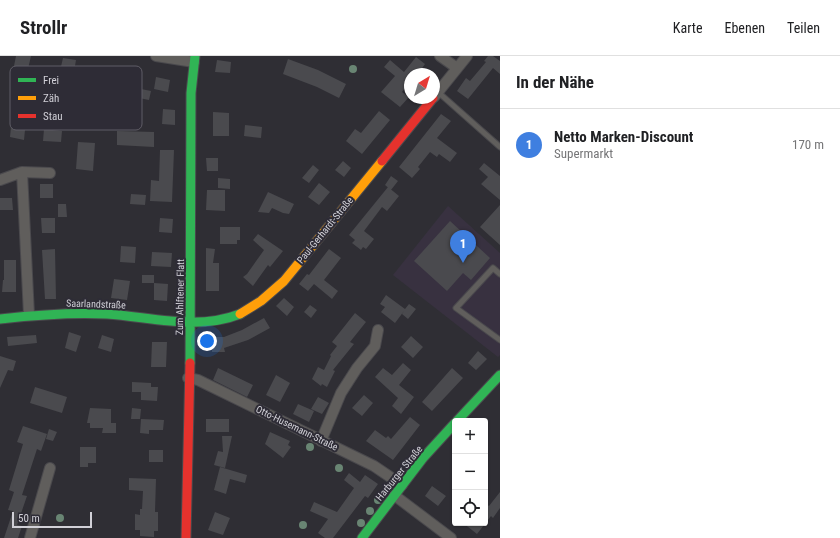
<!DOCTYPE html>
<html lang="de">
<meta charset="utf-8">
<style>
body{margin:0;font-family:"Roboto Condensed",sans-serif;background:#f6f6f6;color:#202124}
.controls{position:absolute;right:12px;bottom:12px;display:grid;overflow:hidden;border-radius:4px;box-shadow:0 1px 3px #0004}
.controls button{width:36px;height:36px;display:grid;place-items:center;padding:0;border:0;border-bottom:1px solid #e0e0e0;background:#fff;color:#202124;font:20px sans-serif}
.compass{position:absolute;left:404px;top:12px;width:36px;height:36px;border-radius:50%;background:#fff;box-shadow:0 1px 3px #0004;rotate:38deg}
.scale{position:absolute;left:12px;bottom:10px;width:80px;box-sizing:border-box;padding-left:4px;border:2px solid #d1d0d7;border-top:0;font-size:11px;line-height:14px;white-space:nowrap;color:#d1d0d7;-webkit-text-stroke:3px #2e2c36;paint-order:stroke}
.you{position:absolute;left:207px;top:285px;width:14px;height:14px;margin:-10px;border:3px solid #fff;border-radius:50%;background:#1a73e8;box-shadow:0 0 0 6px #1a73e833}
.badge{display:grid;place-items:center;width:26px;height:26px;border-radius:50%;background:#56565b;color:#fff;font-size:13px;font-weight:700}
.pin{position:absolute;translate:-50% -33px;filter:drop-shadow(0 1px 2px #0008)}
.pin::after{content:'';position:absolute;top:21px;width:14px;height:12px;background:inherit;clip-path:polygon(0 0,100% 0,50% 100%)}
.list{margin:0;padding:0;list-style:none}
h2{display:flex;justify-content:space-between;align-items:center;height:52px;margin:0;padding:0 16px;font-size:17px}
h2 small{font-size:13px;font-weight:400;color:#757577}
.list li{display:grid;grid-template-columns:26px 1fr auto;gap:12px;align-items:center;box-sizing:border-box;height:72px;padding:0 16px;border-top:1px solid #e0e0e0}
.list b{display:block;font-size:15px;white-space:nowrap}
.list p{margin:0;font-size:13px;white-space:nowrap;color:#757577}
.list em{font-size:13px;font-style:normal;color:#757577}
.icon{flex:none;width:22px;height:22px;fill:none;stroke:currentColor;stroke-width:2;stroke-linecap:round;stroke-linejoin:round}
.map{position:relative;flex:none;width:500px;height:482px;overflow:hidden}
header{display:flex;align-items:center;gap:24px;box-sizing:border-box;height:56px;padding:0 20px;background:#fff;border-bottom:1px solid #e0e0e0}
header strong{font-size:19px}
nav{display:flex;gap:22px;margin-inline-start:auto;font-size:14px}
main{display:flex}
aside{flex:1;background:#fff}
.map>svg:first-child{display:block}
</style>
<header>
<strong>Strollr</strong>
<nav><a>Karte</a><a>Ebenen</a><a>Teilen</a></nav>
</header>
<main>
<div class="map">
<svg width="500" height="482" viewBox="0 0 500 482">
<rect width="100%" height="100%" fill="#2f2e34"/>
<path fill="#383140" d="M448,150L500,197V299L498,301L393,219Z"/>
<path fill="#4a4a4e" d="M16,0H31L28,13L14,10Z
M488,0H493L500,5V18L493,12L468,43L457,35L466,22L470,25L486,6L484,5Z
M416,1L425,8L418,18H410V26L402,36L409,41L400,51L381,36L395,20L384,11L390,4L404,16Z
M63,2L76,4L73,22L59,19Z
M288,3L318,14L346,28L339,42L317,31L283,18Z
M217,4L231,6L230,17L215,16Z
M156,21L170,24L168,36L154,33Z
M141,33L151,35L149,44L139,42Z
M163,53L175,54V69L162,68Z
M379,55L390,64L362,98L346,85L355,73L361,77Z
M213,56L229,57V80H213Z
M441,58L451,65L437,82L457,97L450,106L439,98L437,101L430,96L418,111L420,113L412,122L399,111Z
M245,69L262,71L261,82L244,80Z
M11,71L25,74L24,84L10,81Z
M44,73L62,75L61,86L43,85Z
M117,75L154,76V91L117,89Z
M78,86L95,87L93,115L76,113Z
M160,94H174L172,146L150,145L151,124L159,125Z
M206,102H218V115H207Z
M343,105L351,112L344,121L335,114Z
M484,107L500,120V144L481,128L488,121L479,113Z
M313,109L319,114L309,127L302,122Z
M391,120L398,125L391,134L385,129Z
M218,122L230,123V133L218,132Z
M319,127L330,136L319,149L308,141Z
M40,128H53V142H40Z
M388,131L399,140L387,155L382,151L364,175L374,183L366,193L363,191L361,194L352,187L355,184L349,179Z
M207,134H225V155L206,154Z
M268,136L294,148L289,158L283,157L272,152L269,157L258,156Z
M131,138L146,139L145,149L130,148Z
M0,142H12L13,154H0Z
M58,148H66L67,161H58Z
M500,149V189L480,171Z
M41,162H55V177H42Z
M160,162L173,163L172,177L159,176Z
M450,165L490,202L471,224L463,217L447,235L414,205Z
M220,171H240V184H237V188H220Z
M258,178L283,195L270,211L268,209L253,230L243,221L247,218L264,194L253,184Z
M121,190L136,191L135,207L120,206Z
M206,192L215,193L213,207H219V235H206Z
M55,193L56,243H45L42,194Z
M329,193L341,202L324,224L338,235L332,243L314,228L308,235L299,228L307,218L309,219Z
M152,196L172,197L171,211L151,210Z
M4,204H16V236H2L3,224H4Z
M142,219H154V227H142Z
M114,223L130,225L127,244L111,242Z
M154,227L168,228L167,245L154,244Z
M386,239L405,253L409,248L416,253L408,263L402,258L404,255L395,267L381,256L385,251L380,248Z
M284,242L294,251L287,260L276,250Z
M310,249L317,254L311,262L304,256Z
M355,257L366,266L350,286L354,288L333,314L335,315L327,331L322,328L321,330L312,323L318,311L324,314L331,300L330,299L337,290L332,286Z
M264,262L270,272L248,284L224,292L225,296H212V294H208V284H212V281H224L242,274Z
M69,276L81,280L76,296L65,292Z
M36,279L37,287L8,290L7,281Z
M102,279L114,283L111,296L98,292Z
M411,280L423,291L413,302L401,291Z
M152,286H167L166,311H151Z
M478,295L487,303L476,314L468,307Z
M0,300L16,305L13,315L8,314L0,332Z
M403,307L411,314L399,329L414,341L401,358L392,350L398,342L375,321L383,312L392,319Z
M218,312L253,329L247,341L213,324Z
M452,312L463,322L432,355L422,346Z
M276,319L290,327L280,346L266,339Z
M132,326L151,327V331H158L157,345L141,344V336H132Z
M35,331L67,341L62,357L30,347Z
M364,339L373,347L362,360L352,352Z
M318,341L329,347L322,358L311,353Z
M298,348L314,355L309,366L293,358Z
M90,352L111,353V367H116V377H102L103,372H90V367H87Z
M132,352L141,353L140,363H131Z
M410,361L420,369L393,404L366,385L375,374L386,382L388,380L391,383Z
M141,363L164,364L163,374H149V378L140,377Z
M206,363H229V376H206Z
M23,370L47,378L41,395L37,393L22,439L27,440L17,469L22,470L18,482H4L13,455L8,454L14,436L9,434L23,388L17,386Z
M49,373L57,376L53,385L46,383Z
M270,376L290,385L288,389L291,391L283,402L265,388Z
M222,380H232L225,412L214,409L218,395L223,396Z
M80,391H96V407H88V411H80Z
M149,394H163V406H149Z
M220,411L247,419L245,427L230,423L226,438L214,434Z
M349,417L360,426L365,419L378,428L368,442L365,440L333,482H325L318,477L328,463L310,455L314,446L337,456L354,432L344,424Z
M129,422L156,423L155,456H158V475H154V481L140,480V474H135V458L140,459V453H142L143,435L129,434Z
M432,430L446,440L438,450L425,440Z
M500,436V452L493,462L491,460L477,478L463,467H485V447L489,450Z
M215,456L230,462L223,479L208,474Z"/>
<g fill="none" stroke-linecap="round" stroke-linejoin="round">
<defs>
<path id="lane" d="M438,36L500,91
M500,218L493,212L456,252L500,284"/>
<path id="street" d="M156,0L194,6
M440,0L457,12
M434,41L467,0
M22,116L29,259
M0,124L22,116L50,117
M188,322L198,324L374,410L402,429
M321,385L341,337L357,312L375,290L378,274
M394,439L451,482
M30,482L50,412"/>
<path id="fast" d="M0,263C35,259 71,256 107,258C151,261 197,275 240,258
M190,307L191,37L195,0
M457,365L500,319
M362,482L423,402L455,367"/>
<path id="slow" d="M240,258L261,245L284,225L382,105"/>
<path id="jam" d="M382,105L433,42
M186,482L190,307"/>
</defs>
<use href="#lane" stroke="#4a494d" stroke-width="7"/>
<use href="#street" stroke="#4a494d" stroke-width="12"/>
<use href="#fast" stroke="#4a494d" stroke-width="11"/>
<use href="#slow" stroke="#4a494d" stroke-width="11"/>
<use href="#jam" stroke="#4a494d" stroke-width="11"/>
<use href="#lane" stroke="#605e5c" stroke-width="5"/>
<use href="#street" stroke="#605e5c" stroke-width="10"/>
<use href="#fast" stroke="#30b455" stroke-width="9"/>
<use href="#slow" stroke="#ff9f0a" stroke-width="9"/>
<use href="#jam" stroke="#e5322d" stroke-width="9"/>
</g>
<g fill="#698573">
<circle cx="353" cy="13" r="4"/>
<circle cx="310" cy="391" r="4"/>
<circle cx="339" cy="412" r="4"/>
<circle cx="378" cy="444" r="4"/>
<circle cx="370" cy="455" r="4"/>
<circle cx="60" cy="462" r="4"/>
<circle cx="361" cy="467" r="4"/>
<circle cx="303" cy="469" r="4"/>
</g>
<g text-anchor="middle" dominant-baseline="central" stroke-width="4" stroke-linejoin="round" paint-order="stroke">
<g font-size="10" fill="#d1d0d7" stroke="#2e2c36">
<text transform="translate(325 174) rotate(-51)">Paul-Gerhardt-Straße</text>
<text transform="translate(180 241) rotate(-89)">Zum Ahlftener Flatt</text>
<text transform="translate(96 248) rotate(2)">Saarlandstraße</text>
<text transform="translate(297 372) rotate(26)">Otto-Husemann-Straße</text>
<text transform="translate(399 417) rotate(-51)">Harburger Straße</text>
</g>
</g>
<rect x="10" y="10" width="132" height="64" rx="6" fill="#2e2c36" stroke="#5f5d66" stroke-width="1"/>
<rect x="18" y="22" width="18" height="4" fill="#30b455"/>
<rect x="18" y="40" width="18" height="4" fill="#ff9f0a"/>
<rect x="18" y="58" width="18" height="4" fill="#e5322d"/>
<g font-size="11" fill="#d1d0d7">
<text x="43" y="28">Frei</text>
<text x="43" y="46">Zäh</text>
<text x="43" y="64">Stau</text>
</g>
</svg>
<div class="controls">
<button>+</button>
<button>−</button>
<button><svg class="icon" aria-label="locate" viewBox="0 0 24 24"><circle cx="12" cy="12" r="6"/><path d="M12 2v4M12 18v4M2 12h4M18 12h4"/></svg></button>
</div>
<svg class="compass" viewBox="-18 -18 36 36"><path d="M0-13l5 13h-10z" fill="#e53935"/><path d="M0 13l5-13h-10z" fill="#757577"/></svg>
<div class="scale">50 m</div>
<div class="you"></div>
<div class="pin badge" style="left:463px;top:207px;background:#3f7fe0">1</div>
</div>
<aside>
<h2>In der Nähe<small></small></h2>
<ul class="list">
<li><span class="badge" style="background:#3f7fe0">1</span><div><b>Netto Marken-Discount</b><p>Supermarkt</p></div><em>170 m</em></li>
</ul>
</aside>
</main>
